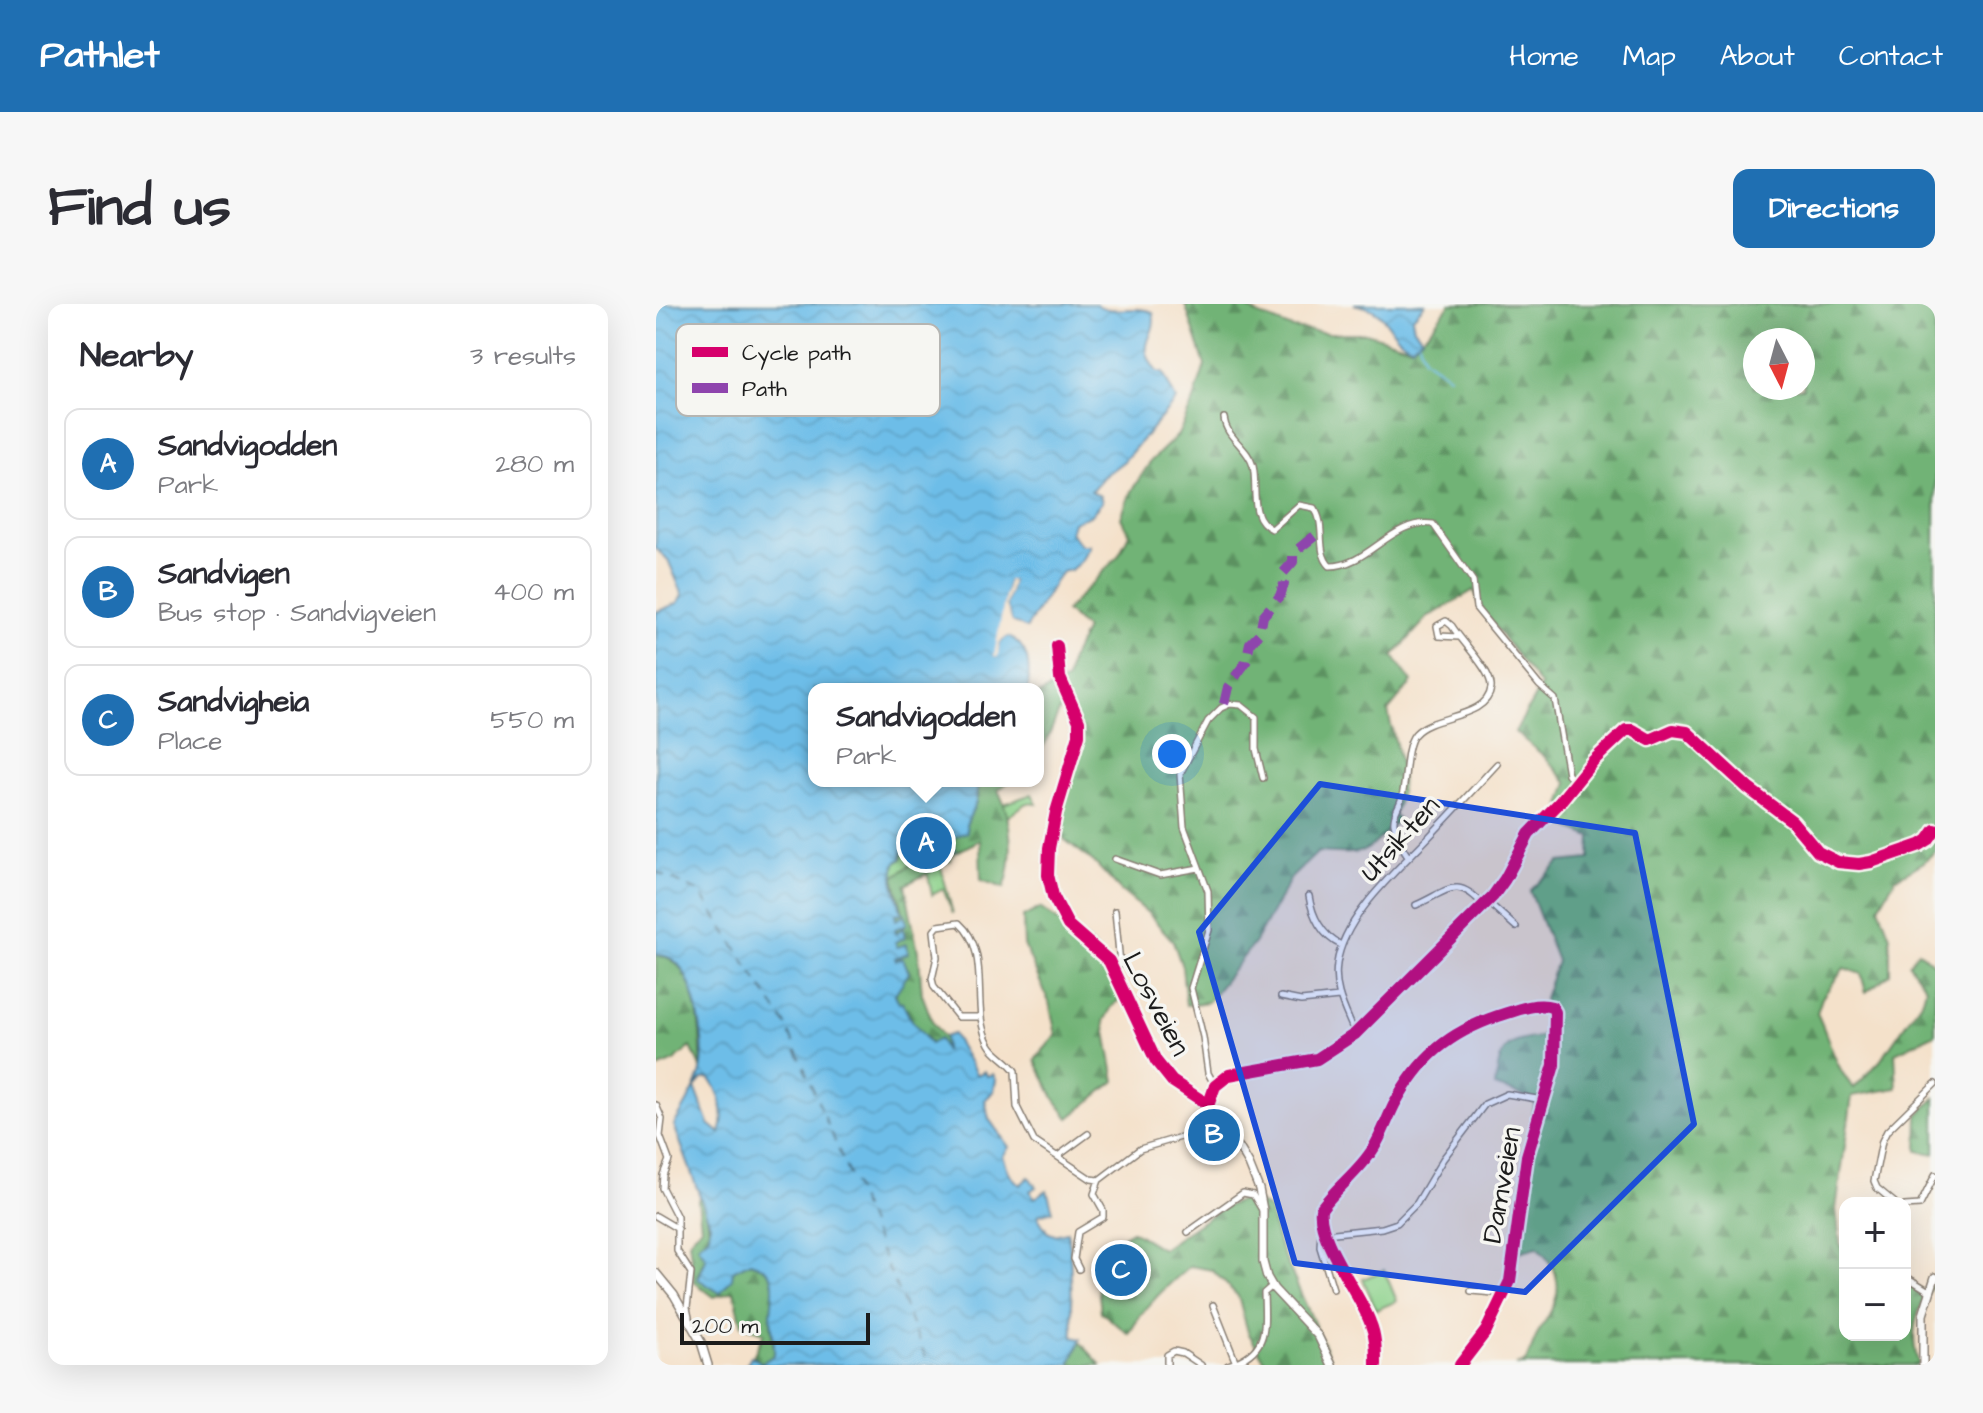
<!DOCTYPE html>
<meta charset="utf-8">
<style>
body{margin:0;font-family:"Architects Daughter",sans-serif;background:#f7f7f7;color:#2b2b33}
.controls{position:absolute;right:24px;bottom:24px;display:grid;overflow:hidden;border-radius:16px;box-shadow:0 8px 32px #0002}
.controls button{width:72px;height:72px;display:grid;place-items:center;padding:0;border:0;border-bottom:2px solid #e1e1e2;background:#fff;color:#2b2b33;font:40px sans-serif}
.compass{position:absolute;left:1087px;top:24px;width:72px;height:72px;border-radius:50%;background:#fff;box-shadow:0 8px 32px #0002;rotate:174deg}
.scale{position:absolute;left:24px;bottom:20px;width:190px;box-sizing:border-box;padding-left:8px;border:4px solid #1c1c1c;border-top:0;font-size:22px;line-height:28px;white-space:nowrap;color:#1c1c1c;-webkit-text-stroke:6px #f6f6f2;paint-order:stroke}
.you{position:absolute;left:516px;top:450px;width:28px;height:28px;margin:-20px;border:6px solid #fff;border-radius:50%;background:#1a73e8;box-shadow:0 0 0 12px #1a73e833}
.badge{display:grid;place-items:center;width:52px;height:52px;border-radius:50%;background:#1f6fb2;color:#fff;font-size:26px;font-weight:700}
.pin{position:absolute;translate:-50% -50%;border:4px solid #fff;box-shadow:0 2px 8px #0006}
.popup{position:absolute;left:152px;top:379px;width:236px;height:104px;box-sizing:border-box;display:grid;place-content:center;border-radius:16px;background:#fff;filter:drop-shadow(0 2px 6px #0005);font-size:26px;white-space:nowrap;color:#7c7c81}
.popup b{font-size:30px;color:#2b2b33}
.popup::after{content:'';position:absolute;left:50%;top:100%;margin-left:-16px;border:16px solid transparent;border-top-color:#fff}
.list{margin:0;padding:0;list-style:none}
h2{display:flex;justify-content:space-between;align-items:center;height:104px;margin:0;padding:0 32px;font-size:34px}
h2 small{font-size:26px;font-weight:400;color:#7c7c81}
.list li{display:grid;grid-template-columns:52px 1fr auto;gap:24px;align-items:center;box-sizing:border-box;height:112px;margin:0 16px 16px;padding:0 16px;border:2px solid #e1e1e2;border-radius:16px}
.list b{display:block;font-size:30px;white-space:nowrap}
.list p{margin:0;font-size:26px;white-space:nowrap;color:#7c7c81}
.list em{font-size:26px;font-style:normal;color:#7c7c81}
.map{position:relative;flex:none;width:1279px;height:1061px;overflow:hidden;border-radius:16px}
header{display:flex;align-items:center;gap:48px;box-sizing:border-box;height:112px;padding:0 40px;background:#1f6fb2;color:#fff}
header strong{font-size:38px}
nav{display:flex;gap:44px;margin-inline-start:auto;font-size:28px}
.intro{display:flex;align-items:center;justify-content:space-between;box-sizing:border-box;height:192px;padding:0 48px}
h1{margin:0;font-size:56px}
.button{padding:20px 36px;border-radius:16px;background:#1f6fb2;color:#fff;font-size:28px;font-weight:700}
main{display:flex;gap:48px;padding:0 48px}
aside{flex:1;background:#fff;border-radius:16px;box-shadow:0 8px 32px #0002}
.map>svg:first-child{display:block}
</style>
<header>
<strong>Pathlet</strong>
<nav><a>Home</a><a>Map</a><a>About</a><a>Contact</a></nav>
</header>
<div class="intro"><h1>Find us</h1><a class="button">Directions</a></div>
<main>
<aside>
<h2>Nearby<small>3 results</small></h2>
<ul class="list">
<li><span class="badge">A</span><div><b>Sandvigodden</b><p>Park</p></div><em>280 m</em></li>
<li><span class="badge">B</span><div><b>Sandvigen</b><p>Bus stop · Sandvigveien</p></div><em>400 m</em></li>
<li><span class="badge">C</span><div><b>Sandvigheia</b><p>Place</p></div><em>550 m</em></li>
</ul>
</aside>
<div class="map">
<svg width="1279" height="1061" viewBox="0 0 1279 1061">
<defs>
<pattern id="grass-tufts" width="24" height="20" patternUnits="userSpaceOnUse" patternTransform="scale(2)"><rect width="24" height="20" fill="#8cd18a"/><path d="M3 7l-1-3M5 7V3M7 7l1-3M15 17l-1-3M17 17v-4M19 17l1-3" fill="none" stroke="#78b376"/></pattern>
<pattern id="forest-firs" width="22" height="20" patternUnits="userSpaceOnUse" patternTransform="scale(2)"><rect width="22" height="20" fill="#71b376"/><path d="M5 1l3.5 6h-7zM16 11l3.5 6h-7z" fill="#5c9160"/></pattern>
<pattern id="water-waves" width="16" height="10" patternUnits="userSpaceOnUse" patternTransform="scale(2)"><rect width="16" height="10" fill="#6dbde8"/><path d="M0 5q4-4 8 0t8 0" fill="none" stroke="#5ea2c6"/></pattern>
</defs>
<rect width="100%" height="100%" fill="#f6f6f2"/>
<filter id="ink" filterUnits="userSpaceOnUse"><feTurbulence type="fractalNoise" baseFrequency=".0125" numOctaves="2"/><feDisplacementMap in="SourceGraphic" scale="16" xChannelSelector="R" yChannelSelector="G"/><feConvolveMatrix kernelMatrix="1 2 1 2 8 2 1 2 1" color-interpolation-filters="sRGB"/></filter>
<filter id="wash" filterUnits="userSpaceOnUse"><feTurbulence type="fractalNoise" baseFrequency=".006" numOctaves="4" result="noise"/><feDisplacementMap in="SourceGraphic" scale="32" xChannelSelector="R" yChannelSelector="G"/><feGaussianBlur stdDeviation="1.8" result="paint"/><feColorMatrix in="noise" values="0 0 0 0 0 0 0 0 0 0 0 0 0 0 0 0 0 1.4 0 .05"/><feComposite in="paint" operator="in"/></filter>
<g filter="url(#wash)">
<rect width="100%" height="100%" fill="#f4e1ca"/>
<path fill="url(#grass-tufts)" stroke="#547653" stroke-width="2" d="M376,490L381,500L370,499L353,512L331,520L284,559L297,610L287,585L276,591L272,571L261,569L240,583L237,565L239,559L246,555L249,538L253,557C263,551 256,540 258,530L265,525L277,531L281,535L345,501Z"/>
<path fill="url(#forest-firs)" stroke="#466849" stroke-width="2" fill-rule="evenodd" d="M529,0H586L601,10L636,24L673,29H710L755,43L773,27L794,0H1279V547L1268,558L1239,575L1223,603L1234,632V670L1210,688L1205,670L1188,664L1166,694L1161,709C1173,733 1179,765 1198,784L1224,757L1267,695L1270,684L1253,660L1262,647L1279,660V730L1239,749L1241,784L1196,792L1180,905L1184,939L1189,955V1031H1249V976L1264,989L1279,979C1260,1004 1252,1030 1263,1061H860L870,1058C875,1047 879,1032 886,1022C906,992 909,971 881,943L863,948L858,963L879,796L839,782C845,737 850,739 893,731L888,694L901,657L874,587L904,558L934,555L935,533L907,521L905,501L912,479L888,452L859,428L885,382L826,306L818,286L771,314L737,352L756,378L732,407C739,446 755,469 738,510L742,515C708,552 712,551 662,548L635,574L599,638L552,698L530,701L526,663L517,637L492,609L464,586L438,558L408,535L402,525L407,488L418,453L419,415L406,403C396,418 394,437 382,450L385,428H382V391L411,376L414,358L430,325L410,307L463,251L473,230L465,214L474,189L495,157L522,131L538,96L549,61ZM1099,36H1147V84H1099Z
M322,477H354L342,486C356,513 359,556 348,584L325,576L324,536L297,550L294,557L249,581L263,653L266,690L277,719L288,734L291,745L289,748C269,738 255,718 246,698L243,700L240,695L238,638L242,628L240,629L239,625L250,619V613L240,616L239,610L247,609L238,573L265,553L279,532L287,545L292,543L298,546L295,538L310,521L320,498Z
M384,604L430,636L452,659L466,693L455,704L448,717L459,777L413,814L399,796L379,756L400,731L393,698L368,641L367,613Z
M0,651C42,652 46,734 45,765L35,743L18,757L0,765Z
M1279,794V850L1261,847L1262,811Z
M45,892C55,918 58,946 42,971L76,967L94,958C125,968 117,985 115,1011C114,1025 119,1037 118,1051L106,1059L97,1052L108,1029L86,1021L78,987L58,993L38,978L33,937L45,923L42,896Z
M593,893L613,905L623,941L677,1061H611L592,1028L582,992L556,966L534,962C511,982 488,1002 473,1030L445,1008L440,963L444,946L476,927L506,945L566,904Z
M424,1038L445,1061H414Z"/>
<path fill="#8cd18a" stroke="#547653" stroke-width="2" d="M728,966L741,997L720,1006L707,975Z"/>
<path fill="url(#water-waves)" stroke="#446c82" stroke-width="2" fill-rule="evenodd" d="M0,0H440C457,12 480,0 497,8C503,34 477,37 501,68L507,69L520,96L468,157L447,173L435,187L444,192L446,198L434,212L417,218L414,229L425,241H433V243L425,257L415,266L406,268L399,277L370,325L356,318L350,301L356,277H352L341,349L343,339L352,332C374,342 374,364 372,385H158V477H322L320,498L310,521L311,528L298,533L295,538L300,547L292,543L287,545L277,530L265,524L258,530L257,554L254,557L248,537L245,555L239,559L237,576L245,607L248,609L239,610L240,616L249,611L251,620L239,625L240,629L247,624L249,634L239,638L241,643L251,640L252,649L239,654L240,656L247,654L253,669L239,690L243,699L246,698L253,712L274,740L283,735L289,747L288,733L297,730L321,771L329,767L331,772L337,770L340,776L338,787L329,796L333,815L353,843L347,852L354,871L364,881L373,873L380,883L374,887L379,894L391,886L397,907L382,911C382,917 389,922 391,928L398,931L411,928L414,942L417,1033L425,1035L414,1061H90L95,1052L106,1059L118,1051C119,1037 115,1025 115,1011C116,985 126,968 94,958L77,967L76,974L64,989L42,975L50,955L42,942L53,932L54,920L18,821C28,804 38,789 44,770C52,744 40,681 22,660C16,653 9,651 0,651V308L22,299L27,291L13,258L0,244ZM53,774C65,786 70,813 64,829L53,820L39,783L46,775Z
M698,0H769L756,14L758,24L766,33L756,42C737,36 734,15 717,6C712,2 703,2 698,0Z"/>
<path fill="#f4e1ca" d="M352,276L356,277L350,301L356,318L374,327L369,329L354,322L349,313L346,332L353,328L364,333L368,339L352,332L343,339L342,353L338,352Z"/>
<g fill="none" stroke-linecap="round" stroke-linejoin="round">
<path stroke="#6dbde8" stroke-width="2" d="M763,38L768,55L793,72"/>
<path stroke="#3c5c6e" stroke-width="2" stroke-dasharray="10 8" stroke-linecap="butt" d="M0,568L44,588L130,721L273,1061"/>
</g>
</g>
<g filter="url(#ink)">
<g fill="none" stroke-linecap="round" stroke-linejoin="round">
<defs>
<path id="minor" d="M568,114C570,134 592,143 597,162C602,184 592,214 616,225L643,201L658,204C671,221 659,247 674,262C713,262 736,214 777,220L817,277L820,304L883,381L899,395L912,470L918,480
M753,553C746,545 740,530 738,519C737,510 742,505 745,496C751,479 748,443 759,430C777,410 831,415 835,384C837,368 805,337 796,322L790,317L781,322L783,332L803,333
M459,555L504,571L543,564
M653,592C656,612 666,632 685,641
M832,598L860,623
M760,601C791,588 800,570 828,602
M459,607L464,660L460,669
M625,693L645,697L683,693
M325,713H302L278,683L276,675L281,653L278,627L282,622L303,619C337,649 313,704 333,740C339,751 352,756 359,767L361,803L378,837L435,875L443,876L484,845L559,823
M699,730C690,707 677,686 681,660C687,614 738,569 769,537C793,512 817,486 841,460
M559,782L552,769L547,733L535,684L553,626L552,587L528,523L524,470L552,417L565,404L574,400L585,401L600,413V445L607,474
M0,801L6,815L4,832L13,856L7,871L6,884L21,913V947L35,969L31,1004L33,1013
M402,852L432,830
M1239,899L1221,884L1218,877L1226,837L1231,827L1279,780
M1249,902L1264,901L1279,871
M0,912L22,925
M665,925L664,943L677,985
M532,928L587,889L597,891L606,906
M669,930L726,924L741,919L761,899L787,855L829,800L851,790L887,796
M423,965L418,955L422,928L447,913V906L438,890L443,876
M1249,972L1273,987
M815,987L849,990
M557,1001L580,1059
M511,1061V1051L518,1047L527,1049L545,1061
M572,1061C613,1048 609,1025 608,989L616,982
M720,1061C720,1046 720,1032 714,1018C702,986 661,936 665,905C680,883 703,868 717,845C726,831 731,815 738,801C763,754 792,729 842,712C858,707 879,698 896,703L899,708L898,761L871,852L854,977L830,1027L804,1061"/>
<path id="tertiary" d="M401,342L404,374L423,417V431L400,508L393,544L392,571L397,592L412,621L453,657L500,757L516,777L548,798L553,799L559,782L573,771L661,755L699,730L837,592L849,575L873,530L903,499L937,457L970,426H977L994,436L1017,426L1031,428L1092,484L1136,517L1162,548L1182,558L1203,560L1215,558L1264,541L1272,536L1279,526"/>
<path id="secondary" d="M553,799L559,823L583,843L593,860L603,885L607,906V958L611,973L618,985L662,1032L676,1061
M0,969L18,991L45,1038L52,1061
M1267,1061V1011L1279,973"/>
</defs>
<use href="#minor" stroke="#887e73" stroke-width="8"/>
<use href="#tertiary" stroke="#887e73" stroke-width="10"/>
<use href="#secondary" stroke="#887e73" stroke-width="10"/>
<use href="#minor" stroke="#fff" stroke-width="5"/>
<use href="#tertiary" stroke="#fff" stroke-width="7"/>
<use href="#secondary" stroke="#fff" stroke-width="7"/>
<path stroke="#8e44ad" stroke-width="10" stroke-dasharray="20 10" stroke-linecap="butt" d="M568,400L572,383L590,358L594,339L604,329L607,312L624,292L628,280L627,269L637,258V249L665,227"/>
<defs>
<path id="cycleway" d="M401,342L404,374L423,417V431L400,508L393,544L392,571L397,592L412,621L453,657L500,757L516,777L548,798L553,799L559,782L573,771L661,755L699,730L837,592L849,575L873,530L903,499L937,457L970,426H977L994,436L1017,426L1031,428L1092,484L1136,517L1162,548L1182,558L1203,560L1215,558L1264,541L1272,536L1279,526
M720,1061C720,1046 720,1032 714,1018C702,986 661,936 665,905C680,883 703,868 717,845C726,831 731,815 738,801C763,754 792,729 842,712C858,707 879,698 896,703L899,708L898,761L871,852L854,977L830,1027L804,1061"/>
</defs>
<use href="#cycleway" stroke="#f6f6f2" stroke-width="17"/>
<use href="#cycleway" stroke="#d6006c" stroke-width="12"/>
</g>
</g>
<path fill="#1d4ed8" fill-opacity="0.2" stroke="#1d4ed8" stroke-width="6" stroke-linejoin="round" d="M664,480L979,529L1038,820L869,988L639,959L543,628Z"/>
<g text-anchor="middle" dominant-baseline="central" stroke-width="7" stroke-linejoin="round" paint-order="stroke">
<g font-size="28" fill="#1c1c1c" stroke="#f6f6f2">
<text transform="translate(744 535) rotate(-48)">Utsikten</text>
<text transform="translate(500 700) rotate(62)">Losveien</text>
<text transform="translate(846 881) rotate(-80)">Damveien</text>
</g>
</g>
<rect x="20" y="20" width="264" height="92" rx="12" fill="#f6f6f2" stroke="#b5b5b2" stroke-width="2"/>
<rect x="36" y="43" width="36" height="10" fill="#d6006c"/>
<rect x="36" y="79" width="36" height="10" fill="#8e44ad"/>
<g font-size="22" fill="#1c1c1c">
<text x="86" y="56">Cycle path</text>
<text x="86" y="92">Path</text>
</g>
</svg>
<div class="controls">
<button>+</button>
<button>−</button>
</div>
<svg class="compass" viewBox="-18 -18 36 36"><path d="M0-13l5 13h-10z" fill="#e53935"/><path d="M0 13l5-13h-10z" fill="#7c7c81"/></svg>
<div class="scale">200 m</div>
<div class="you"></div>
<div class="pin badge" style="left:270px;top:539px">A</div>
<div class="popup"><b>Sandvigodden</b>Park</div>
<div class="pin badge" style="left:558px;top:831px">B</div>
<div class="pin badge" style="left:465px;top:966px">C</div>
</div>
</main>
